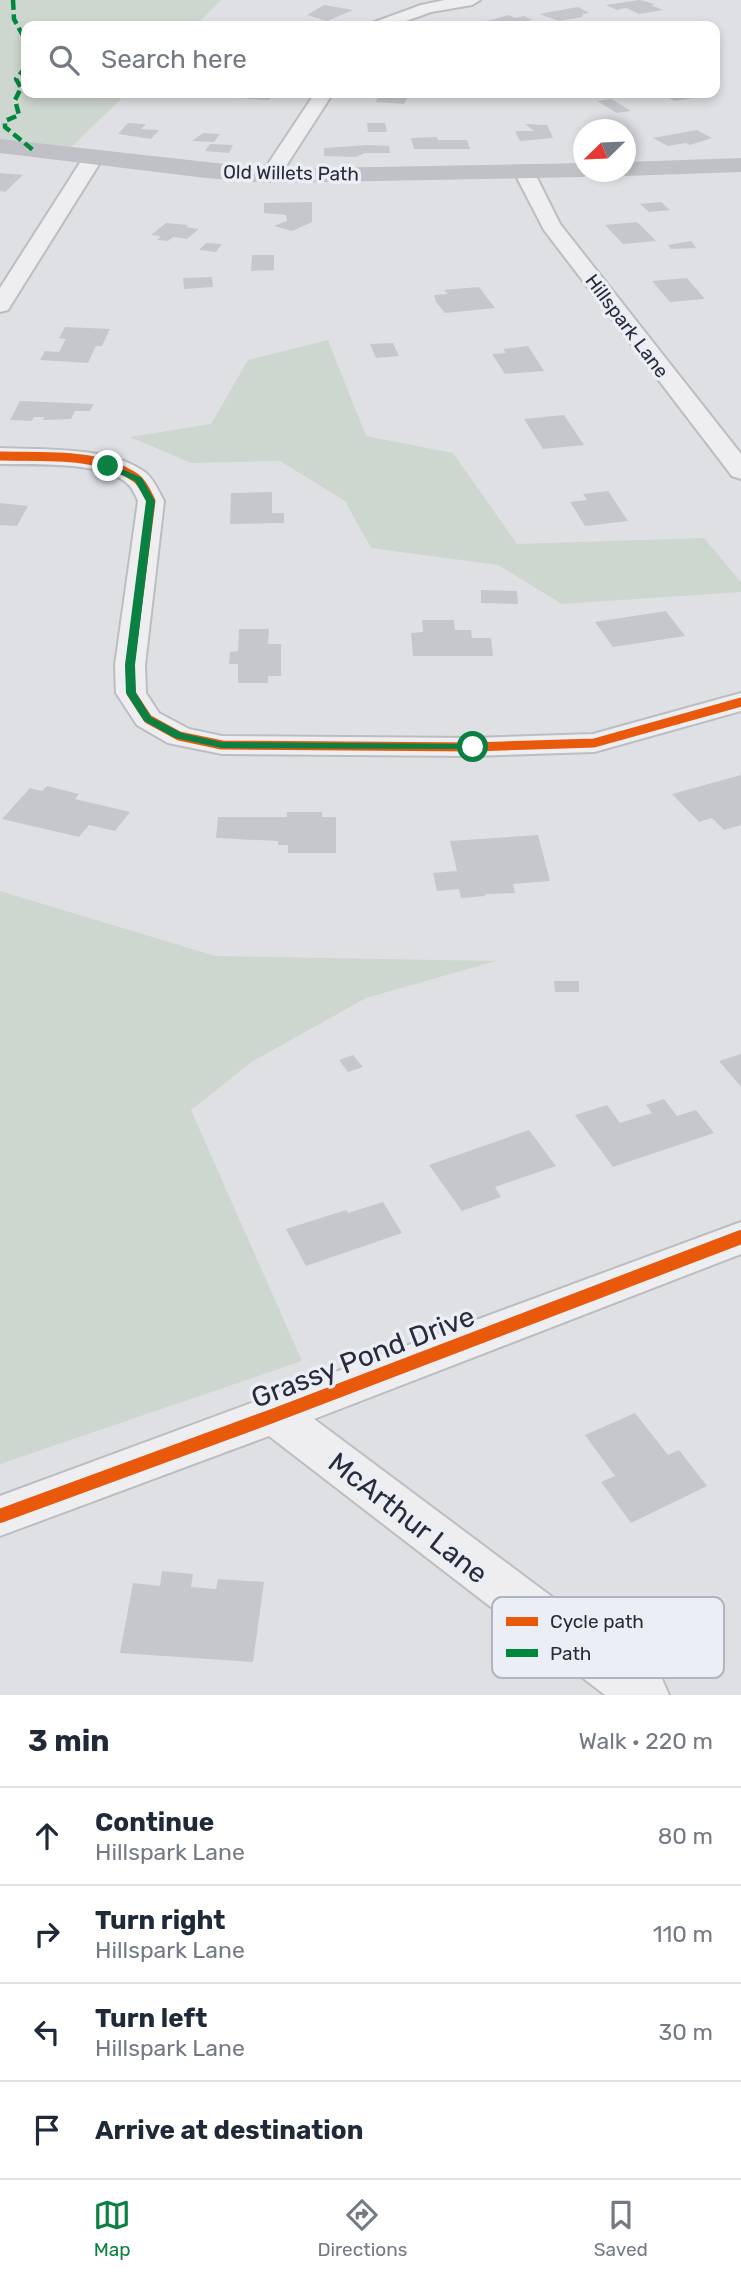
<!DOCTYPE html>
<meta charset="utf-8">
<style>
body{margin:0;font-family:Rubik,sans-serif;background:#f6f6f7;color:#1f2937}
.compass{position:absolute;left:573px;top:119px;width:63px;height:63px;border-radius:50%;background:#fff;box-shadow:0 4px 10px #0003;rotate:247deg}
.stop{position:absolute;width:21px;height:21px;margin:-16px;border:5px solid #0b8043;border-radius:50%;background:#fff}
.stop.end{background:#0b8043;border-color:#fff;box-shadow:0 2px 7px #0008}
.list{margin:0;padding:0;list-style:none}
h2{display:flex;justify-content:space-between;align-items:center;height:91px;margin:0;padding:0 28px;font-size:30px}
h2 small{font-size:23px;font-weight:400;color:#747a83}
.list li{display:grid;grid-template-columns:46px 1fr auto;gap:21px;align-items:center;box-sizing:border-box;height:98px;padding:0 28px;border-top:2px solid #e0e1e3}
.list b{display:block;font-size:26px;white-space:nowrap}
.list p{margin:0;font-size:23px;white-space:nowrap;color:#747a83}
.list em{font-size:23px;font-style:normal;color:#747a83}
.icon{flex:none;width:38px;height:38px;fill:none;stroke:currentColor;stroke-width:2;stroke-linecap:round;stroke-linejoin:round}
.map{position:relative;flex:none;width:741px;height:1695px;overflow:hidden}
.search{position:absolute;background:#fff;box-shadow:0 4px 10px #0003;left:21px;right:21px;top:21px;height:77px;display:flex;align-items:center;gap:18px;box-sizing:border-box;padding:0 24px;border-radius:14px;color:#747a83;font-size:26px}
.sheet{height:483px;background:#fff}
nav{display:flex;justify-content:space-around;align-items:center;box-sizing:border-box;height:98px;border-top:2px solid #e0e1e3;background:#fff;font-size:19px;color:#747a83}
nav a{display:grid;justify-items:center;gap:4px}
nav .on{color:#0b8043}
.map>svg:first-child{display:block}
</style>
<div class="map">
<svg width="741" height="1695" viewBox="0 0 741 1695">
<rect width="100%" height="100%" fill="#dee0e4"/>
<path fill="#ced7cf" d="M0,0H221L195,26H26V93H127L69,149L0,141Z
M328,340L366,436L453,453L517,544L704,538L741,582V592L562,604L498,565L371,548L345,501L280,461L191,463L130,437L211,424L248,360Z
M0,891L215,956L496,961L366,998L253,1061L191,1110L302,1361L0,1464Z"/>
<path fill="#c6c7cc" d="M640,0L655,4L651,5L663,10L639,14L626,8L617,10L606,5Z
M324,5L353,10L327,21L307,15Z
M578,7L589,13L583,14L582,17L559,21L539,14Z
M509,15L515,18L524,16L533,20L498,26L483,22Z
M241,93H270L269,95H272L269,100L237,98Z
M381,93H410L404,104L375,102Z
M678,93H690L698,97L674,101L664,95Z
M611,99L631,111L617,113L597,101Z
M128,123L146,124L141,129L159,130L151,139L118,134Z
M367,123H385L387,132H368Z
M525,124L547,125L553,138L520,141L515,131H534Z
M697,130L712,138L690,145L686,143L668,146L653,138Z
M203,133L220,134L214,142L192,141Z
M437,137L438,140H467L470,149H414L411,138Z
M210,144L233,145L229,153L205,151Z
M368,145L389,146L390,153H365L356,157L324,156V148Z
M0,173L23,175L5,192L0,191Z
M312,202V222L292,231L274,226L287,221L286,215L264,213V203Z
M661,202L670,210L649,212L640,204Z
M637,222L656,241L623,244L605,225Z
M166,223L188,225L186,227L199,229L187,239L173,237L168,241L157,240L161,236L151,235Z
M691,241L696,248L671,249L668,245Z
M206,243L222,244L216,252L199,250Z
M252,255H274V270L251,271Z
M212,277L213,287L184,289L183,278Z
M687,278L705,299L670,302L652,281Z
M479,287L495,308L445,313L436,302L434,295L448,294L444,290Z
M65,327L110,329L102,346H96L88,363L40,360L45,351L59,352L66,339L59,338Z
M393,343L399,356L376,358L370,344Z
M528,346L544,371L505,374L492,354L506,353L503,349Z
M20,401L94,404L90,411H75L71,419L43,420L44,417H34L32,421L10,420Z
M564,415L584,445L543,449L524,419Z
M608,491L628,521L585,526L570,502L587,500L583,494Z
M272,492V513H284V523L230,524L231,493Z
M0,503L28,506L17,526L0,525Z
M481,590L517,591L518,604L481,603Z
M666,611L685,636L613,647L595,622Z
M422,620H454L455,630H471L472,638H491L493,656H413L411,633L423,632Z
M239,629H269L268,644H281V676H268V683H238V664H229L230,652L238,651Z
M741,775V825L724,830L712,818L699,822L672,794Z
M47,786L79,794L75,799L130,812L115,831L89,825L79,837L2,819L30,788L42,791Z
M287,812H322V817H336V853H288V845H278V841L216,838L218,817H287Z
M538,835L550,881L513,884L515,893L485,894V896L461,898L459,889L437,891L433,873L457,871L450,841Z
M554,981H579V992H555Z
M741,1054V1087L719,1061Z
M353,1055L363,1067L348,1072L339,1060Z
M664,1099L677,1116L696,1110L714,1133L613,1167L575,1115L607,1105L620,1123L652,1113L646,1105Z
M529,1130L556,1166L495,1187L501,1197L462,1211L429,1165Z
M383,1202L402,1233L306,1266L286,1229L346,1210L348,1213Z
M635,1413L668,1455L679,1450L707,1486L631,1523L601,1482L615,1476L585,1435Z
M162,1571L193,1574L191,1587L216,1589L218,1579L264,1582L253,1662L120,1653L133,1583L160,1586Z"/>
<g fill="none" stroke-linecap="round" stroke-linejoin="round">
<defs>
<path id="street" d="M445,0H480L472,5L431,12L392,26H370L372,23L421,5Z
M315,93H333L277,180H263L260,176Z
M93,152L103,158L11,305L8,310L0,312V288L83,158Z
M524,166L534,172L560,224L741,454V479L732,476L544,230L514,172Z
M0,448C42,450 111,446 146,473C154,480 159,492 164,501L145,665L146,693L159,713L189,729L222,736L473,738L593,734L741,693V711L594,752L473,756L222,754L168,743L137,725L116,693L115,665L138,501C136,496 133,490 130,486C107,460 32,465 0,464Z
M741,1222V1254L314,1419L662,1679L669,1695H605L269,1436L0,1536V1496Z"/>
</defs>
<use href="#street" stroke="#bbbdc1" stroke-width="4"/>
<use href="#street" fill="#eeeef0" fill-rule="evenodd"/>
<path fill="#bfc1c6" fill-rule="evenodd" d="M0,139L270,169L584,163V172H594L584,177L270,183L206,178L0,153Z
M741,158V172L626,176L617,172H626V162Z"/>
<path stroke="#00873e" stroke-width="4.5" stroke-dasharray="10 4.5" stroke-linecap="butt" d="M13,0L14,19L22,34L26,35
M26,67L16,79L21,88L15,100L19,115L5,121V127L33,150"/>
<defs>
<path id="cycleway-far2" d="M0,456L22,457"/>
<path id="cycleway-far1" d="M0,456C43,457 99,452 136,478C143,483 147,493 151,501L130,665L131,693L148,719L179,736L222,745L473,747L594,743L741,702"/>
<path id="cycleway" d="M0,1516L275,1415L741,1237"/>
</defs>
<use href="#cycleway-far2" stroke="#ebeef4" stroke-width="10"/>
<use href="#cycleway-far1" stroke="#ebeef4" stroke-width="12"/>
<use href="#cycleway" stroke="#ebeef4" stroke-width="18"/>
<use href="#cycleway-far2" stroke="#e8590c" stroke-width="7"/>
<use href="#cycleway-far1" stroke="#e8590c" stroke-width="9"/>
<use href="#cycleway" stroke="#e8590c" stroke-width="14"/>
</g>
<path fill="#0b8043" d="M105,464H111L142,478L155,501L135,665L136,693L151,717L182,733L222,742L473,744L479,747L477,749L222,748L175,738L144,721L126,693L125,665L146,501L135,481L105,467Z"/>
<g text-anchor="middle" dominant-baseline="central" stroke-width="7" stroke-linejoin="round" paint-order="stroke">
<g font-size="19" fill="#272b3b" stroke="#ebeef4">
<text transform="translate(291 173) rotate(1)">Old Willets Path</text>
<text transform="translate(627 326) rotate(53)">Hillspark Lane</text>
</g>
<g font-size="28" fill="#272b3b" stroke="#ebeef4">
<text transform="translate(363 1357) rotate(-21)">Grassy Pond Drive</text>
<text transform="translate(408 1518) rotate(38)">McArthur Lane</text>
</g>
</g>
<rect x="492" y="1597" width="232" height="81" rx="10" fill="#ebeef4" stroke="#b0b4bc" stroke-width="2"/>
<rect x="506" y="1617" width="32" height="9" fill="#e8590c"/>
<rect x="506" y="1649" width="32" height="8" fill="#00873e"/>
<g font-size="19" fill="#272b3b">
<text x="550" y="1628">Cycle path</text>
<text x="550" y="1660">Path</text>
</g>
</svg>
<svg class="compass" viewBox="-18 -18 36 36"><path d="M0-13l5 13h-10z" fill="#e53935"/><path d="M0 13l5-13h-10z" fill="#747a83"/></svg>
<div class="stop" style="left:473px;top:747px"></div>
<div class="stop end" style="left:108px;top:466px"></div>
<div class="search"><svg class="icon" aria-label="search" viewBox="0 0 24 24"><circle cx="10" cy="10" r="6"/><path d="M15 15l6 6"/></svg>Search here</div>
</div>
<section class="sheet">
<h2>3 min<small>Walk · 220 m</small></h2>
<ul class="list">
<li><svg class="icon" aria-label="ahead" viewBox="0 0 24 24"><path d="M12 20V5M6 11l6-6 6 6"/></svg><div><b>Continue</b><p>Hillspark Lane</p></div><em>80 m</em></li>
<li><svg class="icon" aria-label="right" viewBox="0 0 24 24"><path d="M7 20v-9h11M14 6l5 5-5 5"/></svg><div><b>Turn right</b><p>Hillspark Lane</p></div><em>110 m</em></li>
<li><svg class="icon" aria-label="left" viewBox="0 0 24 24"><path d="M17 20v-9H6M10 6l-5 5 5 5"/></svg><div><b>Turn left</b><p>Hillspark Lane</p></div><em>30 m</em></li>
<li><svg class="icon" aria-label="arrive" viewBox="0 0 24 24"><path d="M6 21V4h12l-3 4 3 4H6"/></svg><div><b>Arrive at destination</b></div></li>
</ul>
</section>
<nav>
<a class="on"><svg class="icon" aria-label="map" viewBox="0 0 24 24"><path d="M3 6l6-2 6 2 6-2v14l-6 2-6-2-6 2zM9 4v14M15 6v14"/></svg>Map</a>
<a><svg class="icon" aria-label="directions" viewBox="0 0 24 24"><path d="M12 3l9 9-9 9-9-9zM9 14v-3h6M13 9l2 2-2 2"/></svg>Directions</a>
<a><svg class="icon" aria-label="saved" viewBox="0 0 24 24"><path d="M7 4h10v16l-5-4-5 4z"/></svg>Saved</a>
</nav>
